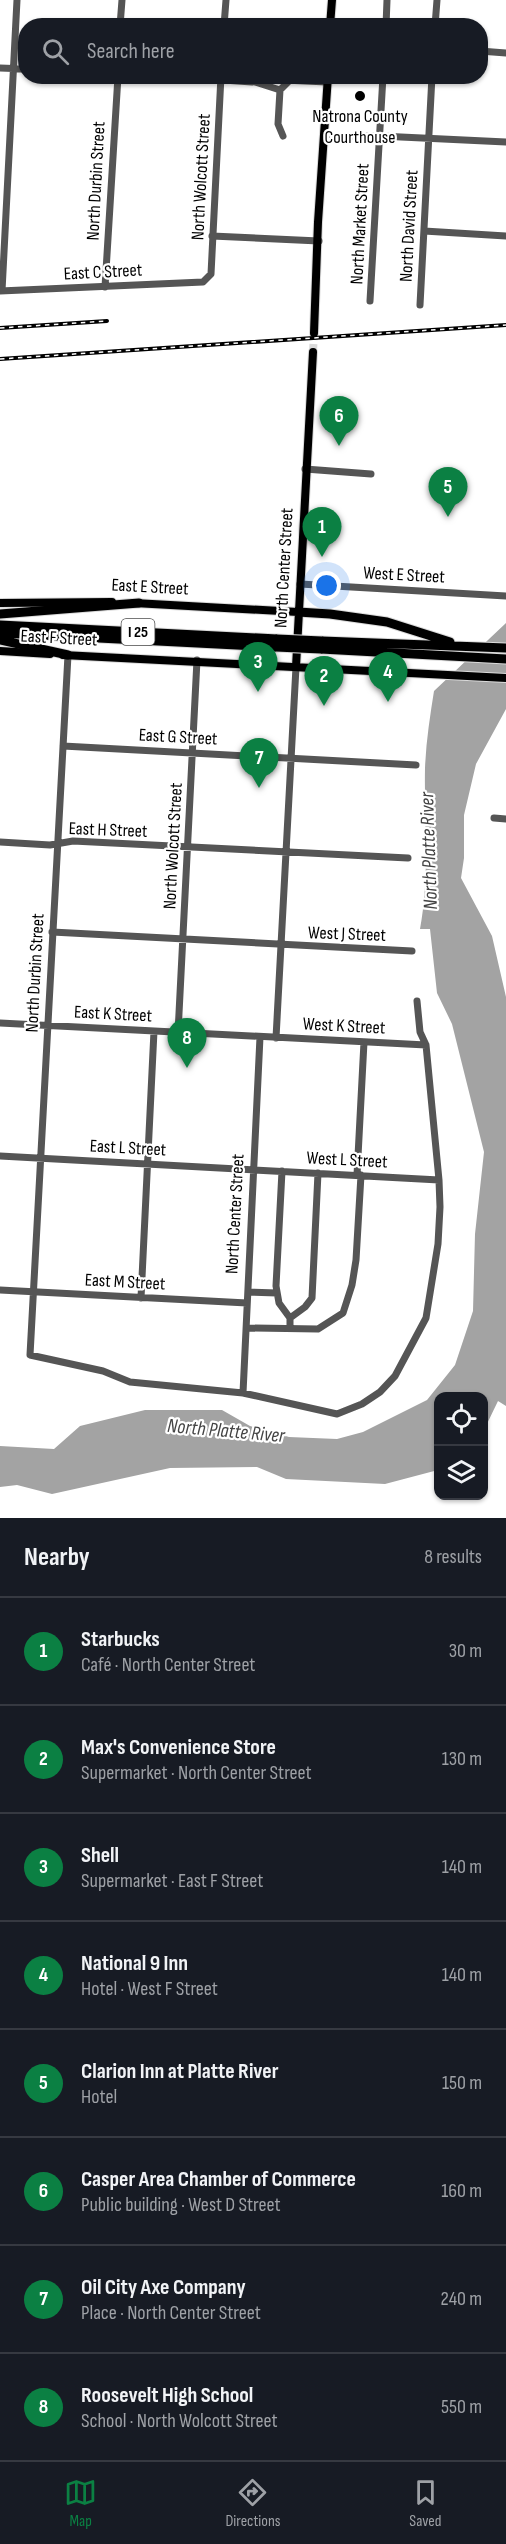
<!DOCTYPE html>
<meta charset="utf-8">
<style>
body{margin:0;font-family:"Sofia Sans Condensed",sans-serif;background:#20242c;color:#f1f3f6}
.controls{position:absolute;right:18px;bottom:18px;display:grid;overflow:hidden;border-radius:12px;box-shadow:0 2px 4px #0004}
.controls button{width:54px;height:54px;display:grid;place-items:center;padding:0;border:0;border-bottom:2px solid #363941;background:#171b24;color:#f1f3f6;font:30px sans-serif}
.you{position:absolute;left:327px;top:586px;width:21px;height:21px;margin:-15px;border:4px solid #fff;border-radius:50%;background:#1a73e8;box-shadow:0 0 0 9px #1a73e833}
.badge{display:grid;place-items:center;width:39px;height:39px;border-radius:50%;background:#0b8043;color:#fff;font-size:20px;font-weight:700}
.pin{position:absolute;translate:-50% -50px;filter:drop-shadow(0 2px 3px #0008)}
.pin::after{content:'';position:absolute;top:32px;width:21px;height:18px;background:inherit;clip-path:polygon(0 0,100% 0,50% 100%)}
.list{margin:0;padding:0;list-style:none}
h2{display:flex;justify-content:space-between;align-items:center;height:78px;margin:0;padding:0 24px;font-size:26px}
h2 small{font-size:20px;font-weight:400;color:#9ea1a6}
.list li{display:grid;grid-template-columns:39px 1fr auto;gap:18px;align-items:center;box-sizing:border-box;height:108px;padding:0 24px;border-top:2px solid #363941}
.list b{display:block;font-size:22px;white-space:nowrap}
.list p{margin:0;font-size:20px;white-space:nowrap;color:#9ea1a6}
.list em{font-size:20px;font-style:normal;color:#9ea1a6}
.icon{flex:none;width:33px;height:33px;fill:none;stroke:currentColor;stroke-width:2;stroke-linecap:round;stroke-linejoin:round}
.map{position:relative;flex:none;width:506px;height:1518px;overflow:hidden}
.search{position:absolute;background:#171b24;box-shadow:0 2px 4px #0004;left:18px;right:18px;top:18px;height:66px;display:flex;align-items:center;gap:15px;box-sizing:border-box;padding:0 21px;border-radius:24px;color:#9ea1a6;font-size:22px}
.sheet{height:942px;background:#171b24}
nav{display:flex;justify-content:space-around;align-items:center;box-sizing:border-box;height:84px;border-top:2px solid #363941;background:#171b24;font-size:16px;color:#9ea1a6}
nav a{display:grid;justify-items:center;gap:3px}
nav .on{color:#0b8043}
.map>svg:first-child{display:block}
</style>
<div class="map">
<svg width="506" height="1518" viewBox="0 0 506 1518">
<rect width="100%" height="100%" fill="#fff"/>
<path fill="#a3a3a3" d="M506,623V709L476,764L464,815V858L461,878L492,936L506,997V1406L498,1401L484,1430V1396H438V1470L385,1484L286,1479L257,1467L170,1468L52,1494L17,1485L0,1487V1446L54,1449L80,1426L145,1410H222L250,1426L289,1437L337,1439L363,1432L427,1400L455,1365L473,1311L475,1234L484,1152L452,1024L437,993L430,929H420C430,876 424,822 425,768C426,742 430,716 434,691Z"/>
<g fill="none" stroke-linecap="round" stroke-linejoin="round">
<path stroke="#d9d9d9" stroke-width="8" stroke-dasharray="8 4" stroke-linecap="butt" d="M313,352L314,333"/>
<defs>
<path id="major" d="M330,26L332,0
M314,333L318,222L328,76
M0,603L112,602
M134,603L298,612
M0,651L50,654
M63,655L506,678
M296,667L313,352"/>
<path id="highway" d="M298,612L330,614L387,622L450,642
M0,614L139,603
M0,625L277,639
M0,633L276,647
M0,640L68,655
M322,641L506,648
M321,649L506,659"/>
</defs>
<use href="#major" stroke="#dbdbdb" stroke-width="10"/>
<use href="#highway" stroke="#dbdbdb" stroke-width="11"/>
<path stroke="#555" stroke-width="7" d="M120,26L122,0
M224,26L226,0
M386,26L387,0
M435,26L437,0
M480,51L506,53
M0,68L26,69
M167,76L252,82L263,79L327,82
M255,82L280,90
M283,136L278,124L280,90L290,80
M324,137L380,136L506,142
M424,231L506,236
M212,236L319,241
M105,287L118,76
M0,291L203,282L211,274L221,76
M2,291L17,0
M370,301L383,76
M420,305L432,76
M305,469L371,474
M300,584L506,596
M68,655L30,1355L103,1371L130,1382L243,1393L337,1414L362,1404L380,1392L395,1376L426,1318L438,1244L440,1207L439,1180L426,1045L420,1032L417,1001
M63,746L416,765
M494,818L506,819
M0,842L50,845L73,841L408,858
M52,932L412,951
M0,1023L426,1045
M178,1033L197,660
M276,1038L296,667
M0,1156L439,1180
M282,1171L276,1286L279,1303L290,1318
M357,1175L364,1042
M0,1290L247,1303
M248,1292L277,1293
M141,1298L154,1031
M246,1328L318,1329L343,1313L352,1285L356,1260L361,1175
M290,1328V1318L305,1307L312,1298L318,1173
M243,1393L260,1037"/>
<use href="#major" stroke="#000" stroke-width="8"/>
<use href="#highway" stroke="#000" stroke-width="9"/>
<defs>
<path id="rail" d="M0,328L107,321
M0,359L506,325"/>
</defs>
<use href="#rail" stroke="#000" stroke-width="4"/>
<use href="#rail" stroke="#fff" stroke-width="1.5" stroke-dasharray="4.5" stroke-linecap="butt"/>
<defs>
<path id="highway-bridge" d="M277,639L322,641
M276,647L321,649"/>
</defs>
<use href="#highway-bridge" stroke="#dbdbdb" stroke-width="11" stroke-linecap="butt"/>
<use href="#highway-bridge" stroke="#000" stroke-width="9"/>
</g>
<circle fill="#000" stroke="#fff" stroke-width="2" cx="360" cy="96" r="6"/>
<g text-anchor="middle" dominant-baseline="central" stroke-width="4.5" stroke-linejoin="round" paint-order="stroke">
<rect fill="#fff" stroke="#4c4c4c" stroke-width="1.5" x="121.5" y="619" width="33" height="26" rx="4.5"/>
<g font-size="16" font-weight="bold" fill="#000">
<text x="138" y="632">I 25</text>
</g>
<g font-size="18" fill="#000" stroke="#fff">
<text x="360" y="116">Natrona County<tspan x="360" dy="21">Courthouse</tspan></text>
</g>
<g font-size="18" fill="#000" stroke="#fff">
<text transform="translate(201 177) rotate(-87)">North Wolcott Street</text>
<text transform="translate(96 181) rotate(-87)">North Durbin Street</text>
<text transform="translate(360 224) rotate(-87)">North Market Street</text>
<text transform="translate(409 226) rotate(-87)">North David Street</text>
<text transform="translate(103 272) rotate(-3)">East C Street</text>
<text transform="translate(284 568) rotate(-87)">North Center Street</text>
<text transform="translate(404 575) rotate(3)">West E Street</text>
<text transform="translate(150 587) rotate(3)">East E Street</text>
<text transform="translate(59 638) rotate(3)">East F Street</text>
<text transform="translate(178 737) rotate(3)">East G Street</text>
<text transform="translate(108 830) rotate(2)">East H Street</text>
<text transform="translate(173 846) rotate(-87)">North Wolcott Street</text>
<text transform="translate(347 934) rotate(2)">West J Street</text>
<text transform="translate(35 973) rotate(-87)">North Durbin Street</text>
<text transform="translate(113 1014) rotate(3)">East K Street</text>
<text transform="translate(344 1026) rotate(3)">West K Street</text>
<text transform="translate(128 1148) rotate(3)">East L Street</text>
<text transform="translate(347 1160) rotate(3)">West L Street</text>
<text transform="translate(235 1214) rotate(-87)">North Center Street</text>
<text transform="translate(125 1282) rotate(3)">East M Street</text>
</g>
<g font-size="20" font-style="italic" fill="#444" stroke="#fff">
<text transform="translate(429 851) rotate(-92)">North Platte River</text>
<text transform="translate(226 1431) rotate(5)">North Platte River</text>
</g>
</g>
</svg>
<div class="controls">
<button><svg class="icon" aria-label="locate" viewBox="0 0 24 24"><circle cx="12" cy="12" r="6"/><path d="M12 2v4M12 18v4M2 12h4M18 12h4"/></svg></button>
<button><svg class="icon" aria-label="layers" viewBox="0 0 24 24"><path d="M12 4l9 5-9 5-9-5zM3 14l9 5 9-5"/></svg></button>
</div>
<div class="you"></div>
<div class="pin badge" style="left:322px;top:557px">1</div>
<div class="pin badge" style="left:324px;top:706px">2</div>
<div class="pin badge" style="left:258px;top:692px">3</div>
<div class="pin badge" style="left:388px;top:702px">4</div>
<div class="pin badge" style="left:448px;top:517px">5</div>
<div class="pin badge" style="left:339px;top:446px">6</div>
<div class="pin badge" style="left:259px;top:788px">7</div>
<div class="pin badge" style="left:187px;top:1068px">8</div>
<div class="search"><svg class="icon" aria-label="search" viewBox="0 0 24 24"><circle cx="10" cy="10" r="6"/><path d="M15 15l6 6"/></svg>Search here</div>
</div>
<section class="sheet">
<h2>Nearby<small>8 results</small></h2>
<ul class="list">
<li><span class="badge">1</span><div><b>Starbucks</b><p>Café · North Center Street</p></div><em>30 m</em></li>
<li><span class="badge">2</span><div><b>Max's Convenience Store</b><p>Supermarket · North Center Street</p></div><em>130 m</em></li>
<li><span class="badge">3</span><div><b>Shell</b><p>Supermarket · East F Street</p></div><em>140 m</em></li>
<li><span class="badge">4</span><div><b>National 9 Inn</b><p>Hotel · West F Street</p></div><em>140 m</em></li>
<li><span class="badge">5</span><div><b>Clarion Inn at Platte River</b><p>Hotel</p></div><em>150 m</em></li>
<li><span class="badge">6</span><div><b>Casper Area Chamber of Commerce</b><p>Public building · West D Street</p></div><em>160 m</em></li>
<li><span class="badge">7</span><div><b>Oil City Axe Company</b><p>Place · North Center Street</p></div><em>240 m</em></li>
<li><span class="badge">8</span><div><b>Roosevelt High School</b><p>School · North Wolcott Street</p></div><em>550 m</em></li>
</ul>
</section>
<nav>
<a class="on"><svg class="icon" aria-label="map" viewBox="0 0 24 24"><path d="M3 6l6-2 6 2 6-2v14l-6 2-6-2-6 2zM9 4v14M15 6v14"/></svg>Map</a>
<a><svg class="icon" aria-label="directions" viewBox="0 0 24 24"><path d="M12 3l9 9-9 9-9-9zM9 14v-3h6M13 9l2 2-2 2"/></svg>Directions</a>
<a><svg class="icon" aria-label="saved" viewBox="0 0 24 24"><path d="M7 4h10v16l-5-4-5 4z"/></svg>Saved</a>
</nav>
